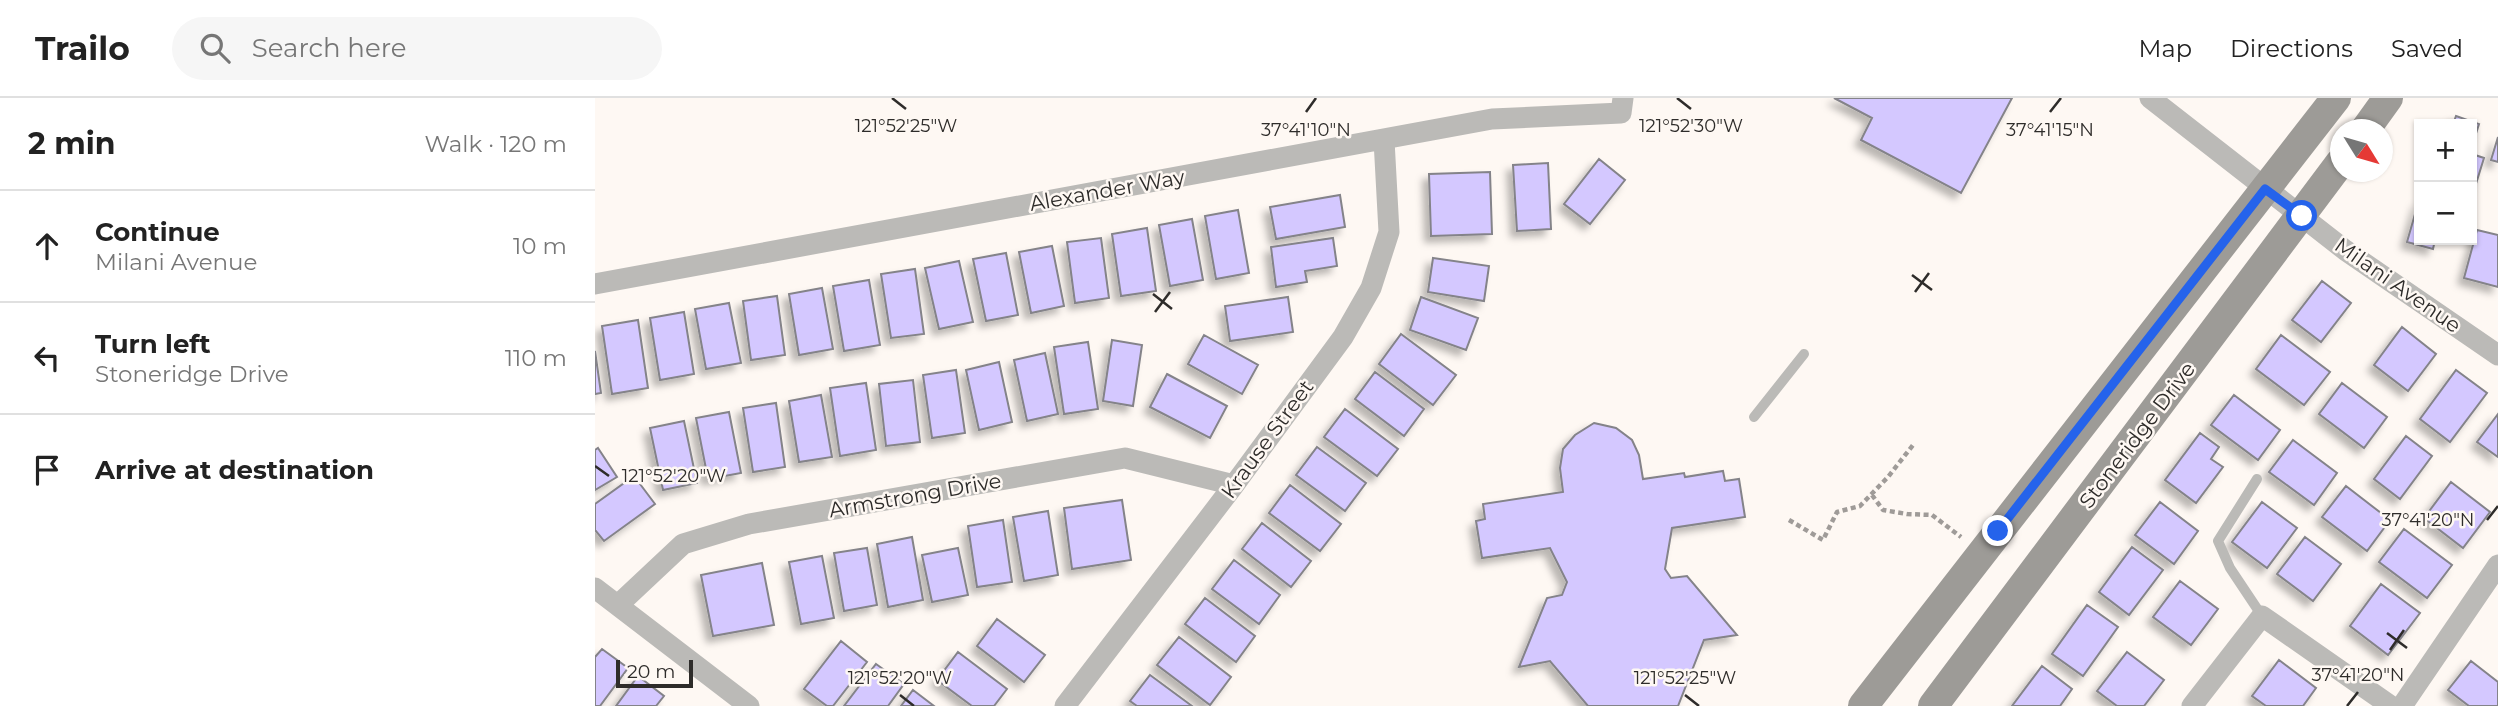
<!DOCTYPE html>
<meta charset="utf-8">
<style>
body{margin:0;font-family:Montserrat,sans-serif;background:#f6f6f6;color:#222}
.controls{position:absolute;right:21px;top:21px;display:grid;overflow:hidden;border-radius:0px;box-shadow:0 2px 5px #0004}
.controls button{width:63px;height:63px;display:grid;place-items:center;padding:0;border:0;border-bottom:2px solid #e0e0e0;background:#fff;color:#222;font:35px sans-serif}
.compass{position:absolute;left:1735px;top:21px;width:63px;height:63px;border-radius:50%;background:#fff;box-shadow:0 2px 5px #0004;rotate:127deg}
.scale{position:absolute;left:21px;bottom:18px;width:77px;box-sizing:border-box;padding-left:7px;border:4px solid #2e2c2a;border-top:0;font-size:19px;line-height:24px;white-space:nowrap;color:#2e2c2a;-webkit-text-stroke:5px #fef8f3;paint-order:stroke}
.stop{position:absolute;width:21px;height:21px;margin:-16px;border:5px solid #2563eb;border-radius:50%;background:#fff}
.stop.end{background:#2563eb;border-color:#fff;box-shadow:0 2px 7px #0008}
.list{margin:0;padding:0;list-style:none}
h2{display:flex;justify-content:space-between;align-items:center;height:91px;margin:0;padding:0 28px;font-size:30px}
h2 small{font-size:23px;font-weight:400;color:#767676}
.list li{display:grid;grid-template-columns:46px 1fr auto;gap:21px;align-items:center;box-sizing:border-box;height:112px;padding:0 28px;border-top:2px solid #e0e0e0}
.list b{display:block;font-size:26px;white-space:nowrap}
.list p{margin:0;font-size:23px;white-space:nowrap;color:#767676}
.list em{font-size:23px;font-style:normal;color:#767676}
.icon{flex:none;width:38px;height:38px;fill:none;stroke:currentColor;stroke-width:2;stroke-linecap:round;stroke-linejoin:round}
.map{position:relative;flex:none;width:1903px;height:608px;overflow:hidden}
header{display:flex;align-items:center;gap:42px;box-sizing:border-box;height:98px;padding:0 35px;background:#fff;border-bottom:2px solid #e0e0e0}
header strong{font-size:33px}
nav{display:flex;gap:38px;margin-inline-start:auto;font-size:24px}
.search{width:490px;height:63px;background:#f6f6f6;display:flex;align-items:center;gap:18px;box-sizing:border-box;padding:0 24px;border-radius:38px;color:#767676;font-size:26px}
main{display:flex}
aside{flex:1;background:#fff}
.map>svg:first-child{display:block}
</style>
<header>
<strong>Trailo</strong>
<div class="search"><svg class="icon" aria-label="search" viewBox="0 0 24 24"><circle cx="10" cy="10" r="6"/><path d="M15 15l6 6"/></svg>Search here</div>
<nav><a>Map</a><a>Directions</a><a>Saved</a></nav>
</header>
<main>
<aside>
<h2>2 min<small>Walk · 120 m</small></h2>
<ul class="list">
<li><svg class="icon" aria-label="ahead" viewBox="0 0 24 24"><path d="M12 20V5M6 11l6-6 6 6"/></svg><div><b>Continue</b><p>Milani Avenue</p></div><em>10 m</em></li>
<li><svg class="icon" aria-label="left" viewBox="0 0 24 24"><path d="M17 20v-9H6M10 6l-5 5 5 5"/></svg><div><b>Turn left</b><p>Stoneridge Drive</p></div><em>110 m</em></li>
<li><svg class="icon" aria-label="arrive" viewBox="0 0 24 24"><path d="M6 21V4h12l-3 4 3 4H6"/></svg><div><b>Arrive at destination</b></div></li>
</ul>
</aside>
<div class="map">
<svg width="1903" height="608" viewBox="0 0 1903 608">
<defs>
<filter id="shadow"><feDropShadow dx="-6" dy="6" stdDeviation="3.5" flood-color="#0004"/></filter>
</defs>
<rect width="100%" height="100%" fill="#fef8f3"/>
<path fill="#d4c8ff" stroke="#848389" stroke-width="2" filter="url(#shadow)" d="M1239,0H1417L1366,95L1266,42L1277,20Z
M1861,18L1884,26L1877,48V26H1858Z
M1903,39V64L1896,62Z
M1877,56L1889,60L1880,89L1877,88Z
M1004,61L1030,82L995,126L969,106Z
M953,65L956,131L922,133L918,67Z
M895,74L897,136L836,138L834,76Z
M745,97L750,129L681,141L675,109Z
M1824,102V142H1840L1838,151L1812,144Z
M643,112L654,175L621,181L610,118Z
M597,121L608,182L575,188L564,127Z
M552,130L561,193L526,198L517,136Z
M1882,132L1903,137V189L1869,180Z
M506,140L514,200L480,205L472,144Z
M738,140L742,168L710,173L712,184L681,189L676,149Z
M457,148L469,208L436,215L424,154Z
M411,155L423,217L391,223L378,161Z
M838,160L894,168L889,203L833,194Z
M364,163L378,224L344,231L330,170Z
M320,171L329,236L296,240L286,176Z
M274,182L285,247L249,253L238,188Z
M1727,183L1756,205L1726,244L1697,222Z
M227,190L238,251L204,257L194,196Z
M182,198L190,257L156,262L148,203Z
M693,199L698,234L635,243L630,208Z
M826,199L883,220L871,252L815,232Z
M134,205L146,265L111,271L100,211Z
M89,214L99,276L65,282L55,220Z
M43,222L53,290L17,296L7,228Z
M1807,229L1841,256L1813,293L1779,267Z
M806,236L861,277L838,307L784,266Z
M609,237L663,267L647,296L593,266Z
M1686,237L1735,274L1709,307L1661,271Z
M517,242L547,247L538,308L508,303Z
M493,244L503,311L469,316L459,249Z
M0,253L6,295L0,296Z
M450,255L463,316L432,323L419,262Z
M404,264L417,324L384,332L371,272Z
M361,272L370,335L337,340L328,277Z
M1861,272L1892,295L1855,344L1825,321Z
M780,274L829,311L809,338L760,301Z
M572,276L632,308L615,340L555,309Z
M318,282L325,344L291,348L284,286Z
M271,285L281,352L245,358L235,290Z
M1747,285L1792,319L1769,350L1724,316Z
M226,297L237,359L204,364L194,303Z
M1639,297L1685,332L1663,362L1616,327Z
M181,305L190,369L158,374L148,310Z
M750,311L803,351L782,378L729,339Z
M134,314L146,375L113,381L101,320Z
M1903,316V359L1882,344Z
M89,323L102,385L68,392L55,330Z
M999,325L1021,330L1037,342L1044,357L1048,381L1089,375L1090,379L1128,373L1130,383L1144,381L1150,419L1077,430L1070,471L1076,480L1092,478L1142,537L1109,542L1083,608H993L955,563L924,569L952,500L967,497L972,484L955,450L887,460L881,423L890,421L888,406L968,394L965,370L968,351L980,337Z
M1605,335L1624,349L1616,361L1628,369L1601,405L1570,382Z
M1811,338L1837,358L1805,401L1779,381Z
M1698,342L1742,375L1719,407L1674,374Z
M722,349L771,385L750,413L701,377Z
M3,350L22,379L0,392V352Z
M39,378L60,406L9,443L0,432V406Z
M1856,384L1895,414L1868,450L1829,420Z
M695,387L746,426L725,453L674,415Z
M1751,388L1795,422L1772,453L1727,419Z
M527,402L536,462L477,471L469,410Z
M1565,404L1603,433L1579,466L1540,437Z
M1667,404L1702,430L1672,470L1637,444Z
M453,413L463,477L429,483L418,419Z
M408,422L417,484L382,489L373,428Z
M667,425L716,463L696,489L647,451Z
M1809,431L1857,467L1832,500L1784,464Z
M317,439L328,502L293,509L282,446Z
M1710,439L1746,466L1718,503L1682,476Z
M1537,449L1568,472L1534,517L1504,494Z
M272,450L282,507L249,513L239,455Z
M363,450L373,497L337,504L327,457Z
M227,458L239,520L206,526L194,464Z
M639,462L685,497L664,526L617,491Z
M167,465L179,527L118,538L106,477Z
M1585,483L1623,511L1596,547L1558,519Z
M1786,486L1825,515L1793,557L1755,528Z
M610,500L660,538L641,564L590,526Z
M1492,507L1523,529L1488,578L1457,556Z
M402,521L450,557L429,584L382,548Z
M584,539L636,579L615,607L562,567Z
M246,543L272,564L238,608H232L209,591Z
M7,551L33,570L5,608H0V559Z
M363,554L412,591L399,608H377L342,582Z
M1532,554L1569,582L1549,608H1522L1502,593Z
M1684,562L1721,590L1708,608H1671L1657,598Z
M1876,563L1903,584V608H1874L1853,592Z
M281,566L309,586L293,608H249Z
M1447,568L1477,591L1465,608H1417Z
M555,577L597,608H542L535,603Z
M43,578L69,598L61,608H21Z
M318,592L339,608H306Z"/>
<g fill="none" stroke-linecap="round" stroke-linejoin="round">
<path stroke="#9f9b98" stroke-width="4.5" stroke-dasharray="5 3.5" stroke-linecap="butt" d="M1277,397L1288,412L1312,416L1337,417L1366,439
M1194,422L1228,442L1242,414L1265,408L1293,379L1318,347"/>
<path stroke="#bbbab7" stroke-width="10" d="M1159,319L1209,256
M1662,381L1623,443L1635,470L1667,518"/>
<path stroke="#bbbab7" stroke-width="21" d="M1555,0L1750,152L1903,257
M0,186L897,21L1026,15L1028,0
M0,490L154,608
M23,507L88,446L154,426L530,360L639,387
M470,608L639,387L748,239L776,190L794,134L789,42
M1597,608L1667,518L1796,608
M1807,608L1903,467"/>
<path stroke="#9d9b97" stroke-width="30" d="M1770,32L1793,0
M1268,608L1741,0
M1338,608L1745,65"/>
</g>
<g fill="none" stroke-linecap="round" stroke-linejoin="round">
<path stroke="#2563eb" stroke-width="9" d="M1403,433L1670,91L1707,118"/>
</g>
<path fill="none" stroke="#2e2c2a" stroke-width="2.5" d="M297,0L311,11M1082,0L1096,11M711,14L721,0M1455,14L1466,0M1317,177L1337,192M1320,194L1334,175M558,196L577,211M560,214L575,194M0,368L14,378M1892,422L1903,408M1792,535L1812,550M1795,552L1809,532M305,597L319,608M1090,597L1104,608M1752,608L1763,594"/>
<g text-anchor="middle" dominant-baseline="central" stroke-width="5" stroke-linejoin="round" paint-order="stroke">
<g font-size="21" fill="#2e2c2a" stroke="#fef8f3">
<text transform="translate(512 92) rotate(-10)">Alexander Way</text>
<text transform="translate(1803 187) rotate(35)">Milani Avenue</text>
<text transform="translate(1542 337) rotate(-53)">Stoneridge Drive</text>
<text transform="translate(672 341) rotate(-54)">Krause Street</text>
<text transform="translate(320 397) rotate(-10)">Armstrong Drive</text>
</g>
</g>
<g font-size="18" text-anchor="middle" fill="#2e2c2a" stroke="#fef8f3" stroke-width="5" stroke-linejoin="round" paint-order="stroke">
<text x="311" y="34">121°52'25"W</text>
<text x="1096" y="34">121°52'30"W</text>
<text x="711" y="38">37°41'10"N</text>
<text x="1455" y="38">37°41'15"N</text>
<text x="79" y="384">121°52'20"W</text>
<text x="1833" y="428">37°41'20"N</text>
<text x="1763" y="583">37°41'20"N</text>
<text x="305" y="586">121°52'20"W</text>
<text x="1090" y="586">121°52'25"W</text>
</g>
</svg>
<div class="controls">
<button>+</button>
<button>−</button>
</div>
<svg class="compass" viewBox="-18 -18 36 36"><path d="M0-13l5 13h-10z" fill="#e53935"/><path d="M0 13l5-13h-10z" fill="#767676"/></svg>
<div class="scale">20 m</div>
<div class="stop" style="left:1707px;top:118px"></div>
<div class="stop end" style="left:1403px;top:433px"></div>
</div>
</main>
